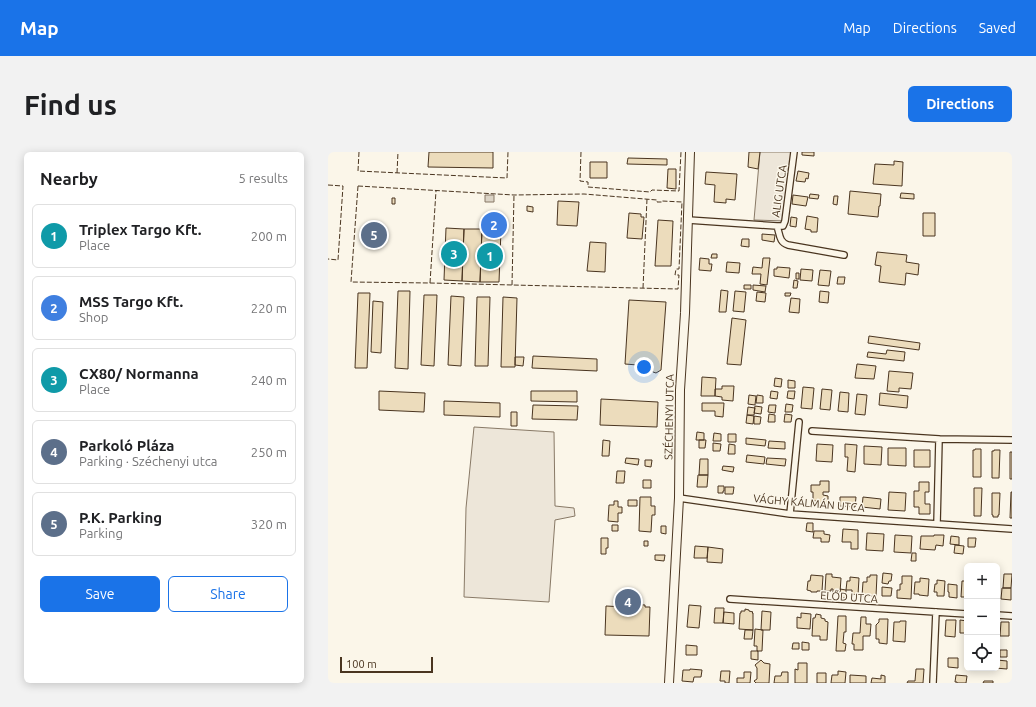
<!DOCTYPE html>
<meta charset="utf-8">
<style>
body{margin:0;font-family:Ubuntu,sans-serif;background:#f2f2f2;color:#202124}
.controls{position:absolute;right:12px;bottom:12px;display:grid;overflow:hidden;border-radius:6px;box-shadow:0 2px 10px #0003}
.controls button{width:36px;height:36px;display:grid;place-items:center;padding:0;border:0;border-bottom:1px solid #e0e0e0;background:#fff;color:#202124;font:20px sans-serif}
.scale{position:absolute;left:12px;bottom:10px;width:93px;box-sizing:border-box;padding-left:4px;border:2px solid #4a3520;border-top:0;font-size:11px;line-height:14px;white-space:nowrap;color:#4a3520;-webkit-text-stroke:3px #fbf6e9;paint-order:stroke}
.you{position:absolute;left:316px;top:215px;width:14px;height:14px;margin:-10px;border:3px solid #fff;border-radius:50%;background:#1a73e8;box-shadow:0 0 0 6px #1a73e833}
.badge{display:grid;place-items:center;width:26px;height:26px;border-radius:50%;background:#1a73e8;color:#fff;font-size:13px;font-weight:700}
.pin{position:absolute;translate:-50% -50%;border:2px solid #fff;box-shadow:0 1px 4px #0006}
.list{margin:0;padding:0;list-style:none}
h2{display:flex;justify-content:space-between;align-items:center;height:52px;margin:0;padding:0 16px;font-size:17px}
h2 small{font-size:13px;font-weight:400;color:#757577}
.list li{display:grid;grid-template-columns:26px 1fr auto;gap:12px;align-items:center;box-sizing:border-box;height:64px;margin:0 8px 8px;padding:0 8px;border:1px solid #e0e0e0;border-radius:6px}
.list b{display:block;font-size:15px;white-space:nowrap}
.list p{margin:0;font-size:13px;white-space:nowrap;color:#757577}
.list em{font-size:13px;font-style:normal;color:#757577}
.actions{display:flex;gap:8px;padding:12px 16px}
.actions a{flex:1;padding:9px 0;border:1px solid #1a73e8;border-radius:6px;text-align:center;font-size:14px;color:#1a73e8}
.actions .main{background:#1a73e8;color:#fff}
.icon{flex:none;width:22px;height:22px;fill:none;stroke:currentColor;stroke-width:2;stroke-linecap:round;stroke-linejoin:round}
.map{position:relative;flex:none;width:684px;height:531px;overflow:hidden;border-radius:6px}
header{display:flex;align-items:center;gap:24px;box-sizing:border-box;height:56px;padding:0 20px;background:#1a73e8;color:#fff}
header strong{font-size:19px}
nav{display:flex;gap:22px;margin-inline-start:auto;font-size:14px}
.intro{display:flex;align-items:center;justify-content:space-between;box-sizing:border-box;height:96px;padding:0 24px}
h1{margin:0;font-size:28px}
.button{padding:10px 18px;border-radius:6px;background:#1a73e8;color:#fff;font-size:14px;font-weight:700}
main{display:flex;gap:24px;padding:0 24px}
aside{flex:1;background:#fff;border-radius:6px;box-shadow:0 2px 10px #0003}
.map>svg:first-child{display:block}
</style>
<header>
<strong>Map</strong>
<nav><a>Map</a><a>Directions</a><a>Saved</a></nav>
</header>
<div class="intro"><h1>Find us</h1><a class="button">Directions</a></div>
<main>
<aside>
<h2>Nearby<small>5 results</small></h2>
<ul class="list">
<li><span class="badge" style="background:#0f9aa8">1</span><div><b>Triplex Targo Kft.</b><p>Place</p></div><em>200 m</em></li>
<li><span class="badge" style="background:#3f7fe0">2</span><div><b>MSS Targo Kft.</b><p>Shop</p></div><em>220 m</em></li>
<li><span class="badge" style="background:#0f9aa8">3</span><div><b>CX80/ Normanna</b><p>Place</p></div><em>240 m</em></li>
<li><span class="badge" style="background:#5c6f8a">4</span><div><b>Parkoló Pláza</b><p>Parking · Széchenyi utca</p></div><em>250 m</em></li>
<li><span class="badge" style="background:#5c6f8a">5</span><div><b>P.K. Parking</b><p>Parking</p></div><em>320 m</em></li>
</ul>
<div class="actions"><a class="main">Save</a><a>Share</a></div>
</aside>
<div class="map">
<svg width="684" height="531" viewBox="0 0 684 531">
<rect width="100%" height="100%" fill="#fbf6e9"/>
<path fill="#ede6d9" stroke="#887966" d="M432,0H466L457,69L426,68Z
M146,275L226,280L227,354L246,356L247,364L227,368L221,450L136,445L138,356Z"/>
<path fill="#dcd4c6" stroke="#887966" d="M157,43H166V50H157Z"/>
<path fill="#ecdcbc" stroke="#4a3520" d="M101,0H165V16L100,15Z
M421,0H432L430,17L420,15Z
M474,0H486V4L474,3Z
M300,6L339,7V13L299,12Z
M566,9L575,10L574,34L545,32L547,12L566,13Z
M262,10H279V26H262Z
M340,17H348V37L339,36Z
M470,19L481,21L480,27L478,26L477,30L468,29Z
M378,20L409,22L407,48L398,47V51L386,50L387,33L377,32Z
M522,39L553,42L552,54H551L550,65L520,62Z
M573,41L586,42V47L572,46Z
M482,42L491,43L490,47L481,46Z
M465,43L480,45L478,54L464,52Z
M506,44H510L509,53L505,52Z
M64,46H67V52H64Z
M230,49L251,50L249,74L229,73Z
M199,54L205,55V60L199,59Z
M301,61L313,62V65H316L314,87L299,86Z
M595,61H607V84H595Z
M479,64L490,66L489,80H483V78L477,77Z
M463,65L469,66L468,75L462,74Z
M330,68L345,69L343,114H327Z
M118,76L136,77L134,129L116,128Z
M136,77H154L152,130L134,129Z
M154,77L173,78L171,130H152Z
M434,82L447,83L446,90L434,88Z
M414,87H421V95L413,94Z
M262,90L278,91L277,120L259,119Z
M549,100L579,103L578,110L591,112L590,123L578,121L577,133L551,130L553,114L547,113Z
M384,102H389V106H383Z
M372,106L381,107V112H384L383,119L371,118Z
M435,106H442L439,133L432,132L433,122H424L425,115L434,116Z
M399,110L412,111L411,121L398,120Z
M449,115L462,116L461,126L446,124V117H449Z
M473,117L485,118L484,129L472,128Z
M492,118L503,119L501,134L490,133Z
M468,121H471V127H468Z
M510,125H517L516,132H509Z
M466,128L470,129L469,136H465Z
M416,133H423V137H416Z
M425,133L438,134L437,140L425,138Z
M393,138L400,139L398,160H391Z
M70,139H82L80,217L67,216Z
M407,139L418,140L416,160L405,159Z
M492,139L501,140L500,151L491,150Z
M429,140L438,141L437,150L428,149Z
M30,141H42L39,216H27Z
M457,141H463L462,144H457Z
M96,143H109L106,214L93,213Z
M123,144L136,145L133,214L120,213Z
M149,145H162L160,214H147Z
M175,145L189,146L187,215H173Z
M463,146L472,147L471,161L461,160Z
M301,148L338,150L333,218L328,221L325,220L322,217V214L297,212Z
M45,149L55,150L53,201L43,200Z
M404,166L418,168L413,213L399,212Z
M541,184L592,191L591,198L540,191Z
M559,198L577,200L576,209L539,205L540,200L558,202Z
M205,204L269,207V219L204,216Z
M187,205H196L195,214L187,213Z
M529,212L548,214L546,227L527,226Z
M561,219L585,221L583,237L571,236V240L559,239Z
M374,225L388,226L387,244H373Z
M447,226L454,227L453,235L446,234Z
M460,228L467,229V236H460Z
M394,234H406L405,249L394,248V245L387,244V237H394Z
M475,235L486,236L484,257L473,256Z
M494,237L504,238L502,258L492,257Z
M51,239L97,241L96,260L51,258Z
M203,239H249V250L203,249Z
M443,239L450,240L449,247L442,246Z
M460,239H467L466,247L459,246Z
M512,240L521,241L520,260L510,259Z
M552,241L580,244L579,256L551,253Z
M529,242L539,243L537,263L527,262Z
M421,243L428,244L427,253L420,252Z
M429,243L435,244V251H428Z
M273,247L330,250L329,275L272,273Z
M116,249L172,251V265L116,263Z
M374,251H396L395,265L387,264V259H374Z
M458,252L465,253L464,260H457Z
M205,253L250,254L249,268L204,267Z
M441,253H448L447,261L440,260Z
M427,254L434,255L433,262L426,261Z
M420,255L427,256L426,263H419Z
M183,260H189V274H183Z
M441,262L447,263V270H440Z
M457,262L464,263L463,270H456Z
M419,263L426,264L425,272L418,271Z
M426,264L433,265L432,272H426Z
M369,280L376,281V288H368Z
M386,281L393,282V289H385Z
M400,282H408V290H400Z
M418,286L438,288L437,294L418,292Z
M275,288L282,289L281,304H274Z
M371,288H378L377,296H371Z
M441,289L457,290V297L440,296Z
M385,291L393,292L392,299H385Z
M401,292L407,293V302H400Z
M489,292L505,293L504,310L488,309Z
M517,292L529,293L527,320L519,319L520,305H517Z
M536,294L554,295L553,313L536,312Z
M560,296H578V314L560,313Z
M647,297H653V325H645V298H647Z
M586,298H602V315H586Z
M666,298H672L671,326H664V299H666Z
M682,300H684V327H682Z
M419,303L437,305L436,312L418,310Z
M298,306L311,307L310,313L297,311Z
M439,306L458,307L457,314L438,312Z
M372,307H380V323H371Z
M317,308H324L323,315L317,314Z
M395,314L406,315L405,320L394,318Z
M289,319H297L296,331H288Z
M370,323H380L379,335H369Z
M315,328H323V336H315Z
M492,329H501V340H495V343L500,344V354H491V349H485V340H483V333H492Z
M591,330H601V340H597V352H602V362H591V355H586V339H591Z
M390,334H396V339H395V341H390Z
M397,335H406L405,342H397Z
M646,336H654L653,364H646Z
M561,340L578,341L577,359L560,358Z
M683,340H684V366H682Z
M664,341H672L671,363H670V365H665V363H664Z
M312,345H323V354H327V363H324L323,380L311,379Z
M512,345H528L527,355L512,354Z
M535,345L553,347L552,357L534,355Z
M300,348H309V354H300Z
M286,349H290V355H294V361H290V370L280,369L281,353H286Z
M479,371H485V380L478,379Z
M284,373H290V379H284Z
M333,374H338V382L333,381Z
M515,377L530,378V397H523V390H514Z
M486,379H496V382L502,383L501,390H493V386H485Z
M539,381L556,382L555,399L538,398Z
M567,383L584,384L583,401L566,400Z
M606,383H616L615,394L608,393L607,398L592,397L593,384H606Z
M623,384L631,385V393L622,392Z
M273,386H280V396H278V402H273Z
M640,386H648L647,395H640Z
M316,389H320V394H316Z
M627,393L636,394L635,402L626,401Z
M367,394L380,395L379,406H366Z
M380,395L395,397L394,411L379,410Z
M584,401H588V409H583Z
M327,403H337L336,409L327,408Z
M555,421L564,422L563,429H561L560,432L554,431Z
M498,422H504V425L513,426L512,441H505V437H503V439H497Z
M676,422H684L683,436H675Z
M483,423L495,424L494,439H489V440H483V439L479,438L480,429H482Z
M542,423H549L548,444H534L535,430H539V425H542Z
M574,424H584L583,447L569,446V438H572V432H574Z
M522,425L531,426L530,443L524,442V438H518L519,429H522Z
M592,426L601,427L600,444L591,443V442H586L587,430H592Z
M609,428L617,429L616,444H609V440H606L607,432H609Z
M634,429H639V445H633Z
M620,432L629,433V446L621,445V440H620Z
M554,435L564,436L563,444H554Z
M674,436H683V448L673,447Z
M512,437L518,438V446H512Z
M297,452L317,453V455H322L321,484L277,483L278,454L297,455Z
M361,453L373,454L371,476L359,475Z
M387,456H396L395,471H386Z
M417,457L421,458V459L425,460L424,461H425V478L411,477L412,461H413V459H417Z
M434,459L443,460L442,478H433Z
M396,460L406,461V472L395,471Z
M473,461L483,462L482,477L469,476V465L473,466Z
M488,462L493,463V466L497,467V469L500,470L499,488H492V484H484L485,466H487Z
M510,464H518V480H516L515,491L518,492L517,499H508Z
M533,465H538V472H543L542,484H535V498H526V492H524L525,481H532Z
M551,467H560L559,492L551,491V487H548V473L551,470Z
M618,468H628L627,485L617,484Z
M632,468L639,469V481H632Z
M572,469H578L577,490L565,489L566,470H572Z
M673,470H681V484H672Z
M427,477L435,478L434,499H429V494H426Z
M417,478H425L424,487H416Z
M474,490L481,491V498H474Z
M465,491H471V497H464Z
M358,493L369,494V503H358Z
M672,498H679V505H672Z
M423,499H430V508L423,507Z
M620,506H630V516L620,515Z
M433,508L436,511L442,512L441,531H428L426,529L429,527V516L427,513Z
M669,508L679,509V517L667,516H669Z
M470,511H479V531H467V517L470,518Z
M362,517L374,518L373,525H366L365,530L354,529L355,518H362Z
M588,517H596L595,531H579L580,529H587Z
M393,519H402L401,531H397V529H392Z
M510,519L518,520L517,531H503L504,523H510Z
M416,520H423L422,531H409V526H416Z
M454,520H460V531H446L447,524H453Z
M489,521H498V531H489Z
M522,523L538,524V531H522Z
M553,523L557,524V531H543L544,526L553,527Z
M628,523L639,524L638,531H629V530H627Z
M656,529H665V531H655Z"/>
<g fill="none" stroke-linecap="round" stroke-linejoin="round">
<defs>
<path id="street" d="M360,68L449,74C452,83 451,90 460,93L516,103
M449,74H455L457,69L466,0
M484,279L611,287L609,372
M611,287L684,288
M351,346L462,362L684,377
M462,362L471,270
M402,447L639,462
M669,463L684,464
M605,531L608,460"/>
<path id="secondary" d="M341,531L351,346L352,238L357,161L362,0"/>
</defs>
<use href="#street" stroke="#4a3520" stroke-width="8"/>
<use href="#secondary" stroke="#4a3520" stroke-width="10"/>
<use href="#street" stroke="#fbf6e9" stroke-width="5.5"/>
<use href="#secondary" stroke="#fbf6e9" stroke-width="8"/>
<path stroke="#4a3520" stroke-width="1" stroke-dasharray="5 2" stroke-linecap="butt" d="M31,0L30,19L179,26L180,0
M253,0L252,29L260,30V35L322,40L324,38L351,39L353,0
M69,21L70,0
M0,33L15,34L10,108L0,107
M30,34L186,43L256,42L329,48V50H334V49L354,50L351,117H348L347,123H351L350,137L102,131L23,130Z
M102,131L108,39
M184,133L186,43
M315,136L319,47"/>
</g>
<g text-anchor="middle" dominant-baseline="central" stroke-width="3" stroke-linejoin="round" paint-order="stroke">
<g font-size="11" fill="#4a3520" stroke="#fbf6e9">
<text transform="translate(451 39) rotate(-82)">ALIG UTCA</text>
<text transform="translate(341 265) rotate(-89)">SZÉCHENYI UTCA</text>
<text transform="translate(481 351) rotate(5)">VÁGHY KÁLMÁN UTCA</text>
<text transform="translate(521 445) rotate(4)">ELŐD UTCA</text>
</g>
</g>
</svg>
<div class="controls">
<button>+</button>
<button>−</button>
<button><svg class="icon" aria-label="locate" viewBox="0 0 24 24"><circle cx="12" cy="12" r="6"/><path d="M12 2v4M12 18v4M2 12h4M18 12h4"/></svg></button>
</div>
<div class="scale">100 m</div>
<div class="you"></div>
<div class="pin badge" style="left:162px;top:104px;background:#0f9aa8">1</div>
<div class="pin badge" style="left:166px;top:73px;background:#3f7fe0">2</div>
<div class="pin badge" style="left:126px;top:102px;background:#0f9aa8">3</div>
<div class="pin badge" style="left:300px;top:450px;background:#5c6f8a">4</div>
<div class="pin badge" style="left:46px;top:83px;background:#5c6f8a">5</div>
</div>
</main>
